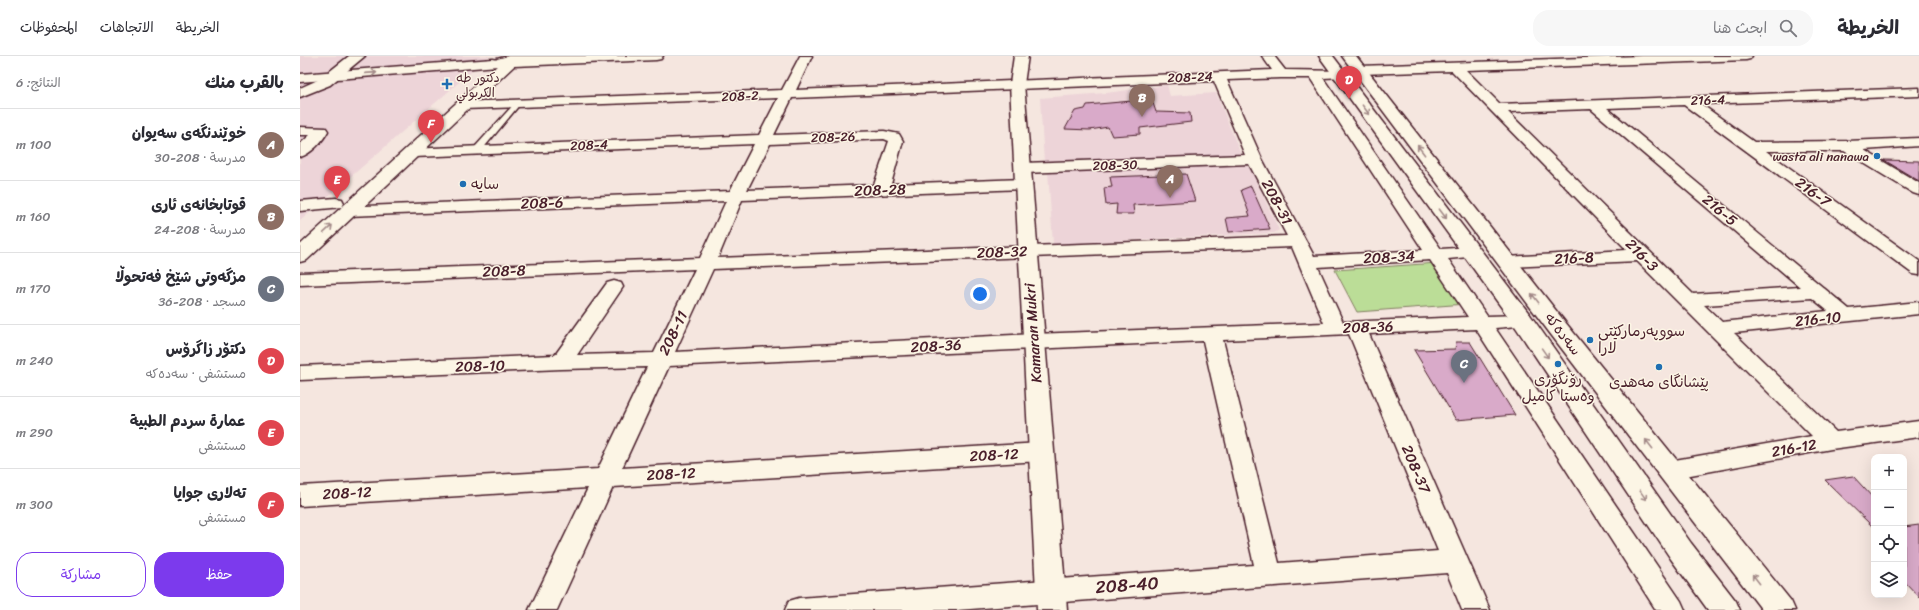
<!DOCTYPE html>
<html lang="ar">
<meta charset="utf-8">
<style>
body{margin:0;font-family:Sriracha,"Playpen Sans Arabic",sans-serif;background:#f7f7f7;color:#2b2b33;direction:rtl}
.controls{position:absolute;right:12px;bottom:12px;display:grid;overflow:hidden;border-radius:8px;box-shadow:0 4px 16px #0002}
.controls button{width:36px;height:36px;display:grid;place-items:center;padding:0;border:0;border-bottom:1px solid #e1e1e2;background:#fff;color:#2b2b33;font:20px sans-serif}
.you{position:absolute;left:680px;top:238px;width:14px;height:14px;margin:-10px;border:3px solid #fff;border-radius:50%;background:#1a73e8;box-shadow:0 0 0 6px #1a73e833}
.badge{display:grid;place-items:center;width:26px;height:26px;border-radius:50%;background:#7c3aed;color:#fff;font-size:13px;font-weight:700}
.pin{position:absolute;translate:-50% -33px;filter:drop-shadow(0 1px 2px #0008)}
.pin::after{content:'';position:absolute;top:21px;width:14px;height:12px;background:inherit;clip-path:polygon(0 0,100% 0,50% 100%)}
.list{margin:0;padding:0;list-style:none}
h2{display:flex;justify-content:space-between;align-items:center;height:52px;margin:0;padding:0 16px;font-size:17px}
h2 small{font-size:13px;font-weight:400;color:#7c7c81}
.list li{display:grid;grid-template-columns:26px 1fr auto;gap:12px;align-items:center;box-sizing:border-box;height:72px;padding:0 16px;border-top:1px solid #e1e1e2}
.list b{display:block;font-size:15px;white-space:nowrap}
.list p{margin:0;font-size:13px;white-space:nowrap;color:#7c7c81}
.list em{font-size:13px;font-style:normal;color:#7c7c81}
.actions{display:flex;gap:8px;padding:12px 16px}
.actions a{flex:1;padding:9px 0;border:1px solid #7c3aed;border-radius:16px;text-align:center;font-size:14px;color:#7c3aed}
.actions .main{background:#7c3aed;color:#fff}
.icon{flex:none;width:22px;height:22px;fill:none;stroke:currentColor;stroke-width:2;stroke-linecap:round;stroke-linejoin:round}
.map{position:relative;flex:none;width:1619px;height:554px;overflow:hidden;direction:ltr}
header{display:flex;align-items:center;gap:24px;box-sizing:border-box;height:56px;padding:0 20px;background:#fff;border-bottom:1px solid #e1e1e2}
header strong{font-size:19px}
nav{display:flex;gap:22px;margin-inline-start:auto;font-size:14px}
.search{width:280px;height:36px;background:#f7f7f7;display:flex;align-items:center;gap:10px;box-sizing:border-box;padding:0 14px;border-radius:16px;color:#7c7c81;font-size:15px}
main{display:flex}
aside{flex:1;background:#fff}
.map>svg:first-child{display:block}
</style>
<header>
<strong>الخريطة</strong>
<div class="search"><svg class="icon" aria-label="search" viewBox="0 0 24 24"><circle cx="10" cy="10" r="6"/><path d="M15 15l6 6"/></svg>ابحث هنا</div>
<nav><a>الخريطة</a><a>الاتجاهات</a><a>المحفوظات</a></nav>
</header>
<main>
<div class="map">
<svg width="1619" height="554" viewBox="0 0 1619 554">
<rect width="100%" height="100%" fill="#f5e6df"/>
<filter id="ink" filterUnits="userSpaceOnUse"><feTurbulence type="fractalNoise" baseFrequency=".025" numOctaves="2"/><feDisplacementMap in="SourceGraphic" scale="8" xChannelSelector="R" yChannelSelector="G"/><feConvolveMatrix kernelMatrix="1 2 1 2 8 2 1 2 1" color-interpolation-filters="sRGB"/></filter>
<g filter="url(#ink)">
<path fill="#edd4d8" d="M0,0H189L0,165Z
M867,29L870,40L916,37L942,101L744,107L740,42L806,37Z
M943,108L950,112L979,174L974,177L753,188L748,115Z"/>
<path fill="#bbdd97" stroke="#827e61" d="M1138,207L1166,248L1057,256L1035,214Z"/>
<path fill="#d9aac9" stroke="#4a1f2b" d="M832,45V48L853,47L856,56L890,57L891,66L840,72V78L812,80L808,71L790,74L765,73L775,55L785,53L787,49Z
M1584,104L1619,105V125Z
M886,118L895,145L833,149L834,158H816L817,148L806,149L804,132L812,131L810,121Z
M951,130L970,173L929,176L926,162L950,160L941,134Z
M1156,286H1170L1215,359L1156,364L1114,294L1155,293Z
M1553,420L1574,443V472L1525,424Z
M1619,469V541L1604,525V471Z"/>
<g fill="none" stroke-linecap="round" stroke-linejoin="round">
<defs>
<path id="lane" d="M216,46L221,47L181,95H175V91Z"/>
<path id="street" d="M500,0H512L496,34L972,14L962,0H974L985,14L1044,15L1046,18L1044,21L1023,22L1141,193L1172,191L1178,192L1181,196L1178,200L1148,203L1187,260L1223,259L1230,261L1233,265L1230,269L1195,272L1381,545L1385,554H1356L1176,273L1069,278L1190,554H1162L1147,517L657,554H485L489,545L499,542L954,509L903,285L369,310L322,412L741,387L749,390L753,396L749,402L741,405L313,431L257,554H229L288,432L0,450V430L298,413L347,311L261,313L0,324V310L255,299L307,227L314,225L321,227L323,231L277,299L354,297L395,213L0,229V217L400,202L426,145L48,160L42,159L40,155L42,151L430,135L454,88L113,101L108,99L105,96L108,93L459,79L478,42L163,53L158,52L156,49L158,46L482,34ZM981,22H1010L1123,194L1014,200L962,103L927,24ZM914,25L945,99L724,107L718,109L716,112L718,115L724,117L949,108L987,180L418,202L442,144L724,133L730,131L732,128L730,125L724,123L591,128L603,85L599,78L584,75L474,79L492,42ZM584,83L589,85L574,129L447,134L470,88ZM992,191L1024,267L734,278L375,296L413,213ZM1130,204L1168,261L1043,266L1018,211ZM1049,278L1138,495L979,507L923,284Z
M1341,0H1452L1450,3L1446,4L1166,14L1200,48L1619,32V40L1401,48L1454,86L1547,85L1619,82V90L1564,94L1619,127V139L1613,137L1544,95H1466L1619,205V219L1613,218L1384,49L1307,52L1549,253L1619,246V258L1434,277L1536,376L1619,365V381L1531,393L1369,423L1361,420L1357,414L1361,408L1369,405L1512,380L1337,205L1207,211L1201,210L1198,206L1201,202L1207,201L1327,194L1152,15L1060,18L1055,17L1053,14L1055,11L1060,10ZM1291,53L1500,231L1393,238L1208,56ZM1512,242L1528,255L1422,266L1404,249Z
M193,3L198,4L199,7L198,10L0,26V18Z
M0,71L26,72L28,75C23,85 11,98 0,101V88L10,79H0Z
M36,142L42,143L44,147L42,151L0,155V145Z"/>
<path id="secondary" d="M49,0H65L30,29L0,41V32L20,23Z
M208,0H363L361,3L356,4L214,10L7,204L0,206V189L198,9L195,6L197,3Z
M714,0H728L724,28L767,554H737L710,28Z
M1019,0H1033L1231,260L1391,487L1436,545L1440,554H1408L1371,503L1215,270Z
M1042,0H1056L1265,266L1491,545L1495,554H1462L1249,276Z"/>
</defs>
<use href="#lane" stroke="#4a1f2b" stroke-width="3"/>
<use href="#street" stroke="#4a1f2b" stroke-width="3"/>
<use href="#secondary" stroke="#4a1f2b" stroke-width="3"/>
<use href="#lane" fill="#fcf5e5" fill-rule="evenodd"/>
<use href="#street" fill="#fcf5e5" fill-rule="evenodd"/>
<use href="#secondary" fill="#fcf5e5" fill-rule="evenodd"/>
</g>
<defs><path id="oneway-shaft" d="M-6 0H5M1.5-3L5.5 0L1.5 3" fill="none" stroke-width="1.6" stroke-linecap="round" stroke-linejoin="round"/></defs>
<g stroke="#a38a88">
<use href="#oneway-shaft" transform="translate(71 17) rotate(-4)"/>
<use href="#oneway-shaft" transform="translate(1066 54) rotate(53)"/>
<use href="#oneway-shaft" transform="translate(1121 94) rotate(-127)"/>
<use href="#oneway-shaft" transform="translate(1143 158) rotate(53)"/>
<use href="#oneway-shaft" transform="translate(28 173) rotate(-43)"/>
<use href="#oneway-shaft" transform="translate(1235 242) rotate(-128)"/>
<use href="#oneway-shaft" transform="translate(1245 297) rotate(55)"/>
<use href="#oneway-shaft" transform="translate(1349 388) rotate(-128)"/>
<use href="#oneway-shaft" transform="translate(1343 439) rotate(55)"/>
<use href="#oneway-shaft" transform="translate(1456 523) rotate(-128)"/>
</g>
</g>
<g fill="#1f6fb2" stroke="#fcf5e5" stroke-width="1.5">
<path d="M145 22h4v4h4v4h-4v4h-4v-4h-4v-4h4z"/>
<circle cx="1577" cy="100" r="4"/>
<circle cx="163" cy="128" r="4"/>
<circle cx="1290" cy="284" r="4"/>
<circle cx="1258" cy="308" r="4"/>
<circle cx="1359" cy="311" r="4"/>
</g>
<g text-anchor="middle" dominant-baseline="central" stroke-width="3" stroke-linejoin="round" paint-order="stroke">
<g font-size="13" fill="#4a1f2b" stroke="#fcf5e5" text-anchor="start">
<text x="156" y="21">دكتور طه<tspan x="156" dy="15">الكربولي</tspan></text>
<text x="1569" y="100" text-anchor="end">wasta ali nanawa</text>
</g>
<g font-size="13" fill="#4a1f2b" stroke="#fcf5e5">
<text transform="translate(890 21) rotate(-2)">208-24</text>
<text transform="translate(440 40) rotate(-2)">208-2</text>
<text transform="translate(1408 44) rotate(-2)">216-4</text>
<text transform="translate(533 81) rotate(-2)">208-26</text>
<text transform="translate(289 89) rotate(-2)">208-4</text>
<text transform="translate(815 109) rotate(-2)">208-30</text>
</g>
<g font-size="15" fill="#4a1f2b" stroke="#fcf5e5" text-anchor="start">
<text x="171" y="128">سایە</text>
<text x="1298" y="275">سووپەرمارکێتی<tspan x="1298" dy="17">لارا</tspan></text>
<text x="1258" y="323" text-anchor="middle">رۆنگۆری<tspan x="1258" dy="17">وەستا کامیل</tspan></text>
<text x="1359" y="326" text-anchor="middle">پێشانگای مەهدی</text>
</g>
<g font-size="15" fill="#4a1f2b" stroke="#fcf5e5">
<text transform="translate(580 134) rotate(-2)">208-28</text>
<text transform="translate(1513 136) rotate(36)">216-7</text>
<text transform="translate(977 146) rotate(62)">208-31</text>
<text transform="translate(242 147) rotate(-2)">208-6</text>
<text transform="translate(1420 154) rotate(40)">216-5</text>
<text transform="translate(702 196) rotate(-2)">208-32</text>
<text transform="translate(1342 199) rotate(45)">216-3</text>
<text transform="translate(1089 201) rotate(-3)">208-34</text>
<text transform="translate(1274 202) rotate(-3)">216-8</text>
<text transform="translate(204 215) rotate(-2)">208-8</text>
<text transform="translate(1518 263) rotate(-6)">216-10</text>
<text transform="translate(1068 271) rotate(-2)">208-36</text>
<text transform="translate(373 277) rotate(-64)">208-11</text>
<text transform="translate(733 277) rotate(-94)">Kamaran Mukri</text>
<text transform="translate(1263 278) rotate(52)">سەدەکە</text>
<text transform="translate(636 290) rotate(-3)">208-36</text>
<text transform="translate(180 310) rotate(-2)">208-10</text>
<text transform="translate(1494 392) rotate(-10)">216-12</text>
<text transform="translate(694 399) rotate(-3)">208-12</text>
<text transform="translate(1116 413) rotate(67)">208-37</text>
<text transform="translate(371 418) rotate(-3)">208-12</text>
<text transform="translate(47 437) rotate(-3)">208-12</text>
</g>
<g font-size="18" fill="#4a1f2b" stroke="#fcf5e5">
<text transform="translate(827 529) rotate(-4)">208-40</text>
</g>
</g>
</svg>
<div class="controls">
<button>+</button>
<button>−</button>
<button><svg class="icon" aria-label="locate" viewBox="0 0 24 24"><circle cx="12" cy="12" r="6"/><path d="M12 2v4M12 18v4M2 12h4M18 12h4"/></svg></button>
<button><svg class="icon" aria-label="layers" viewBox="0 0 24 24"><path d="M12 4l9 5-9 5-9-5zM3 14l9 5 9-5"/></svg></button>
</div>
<div class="you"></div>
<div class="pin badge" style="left:870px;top:142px;background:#8d6e63">A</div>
<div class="pin badge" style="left:842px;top:61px;background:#8d6e63">B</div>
<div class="pin badge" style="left:1164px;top:327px;background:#6b7280">C</div>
<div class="pin badge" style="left:1049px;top:43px;background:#e0444e">D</div>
<div class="pin badge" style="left:37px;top:143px;background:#e0444e">E</div>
<div class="pin badge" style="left:131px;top:87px;background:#e0444e">F</div>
</div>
<aside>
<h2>بالقرب منك<small>النتائج: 6</small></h2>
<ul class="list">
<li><span class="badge" style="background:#8d6e63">A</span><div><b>خوێندنگەی سەیوان</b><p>مدرسة · 208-30</p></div><em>100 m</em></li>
<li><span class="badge" style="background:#8d6e63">B</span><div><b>قوتابخانەی ئاری</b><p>مدرسة · 208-24</p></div><em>160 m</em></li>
<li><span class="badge" style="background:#6b7280">C</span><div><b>مزگەوتی شێخ فەتحوڵا</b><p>مسجد · 208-36</p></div><em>170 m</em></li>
<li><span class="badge" style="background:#e0444e">D</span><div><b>دکتۆر زاگرۆس</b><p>مستشفى · سەدەکە</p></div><em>240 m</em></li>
<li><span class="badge" style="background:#e0444e">E</span><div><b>عمارة سردم الطبية</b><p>مستشفى</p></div><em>290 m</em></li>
<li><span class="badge" style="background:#e0444e">F</span><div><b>تەلاری جوایا</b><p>مستشفى</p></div><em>300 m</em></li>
</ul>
<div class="actions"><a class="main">حفظ</a><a>مشاركة</a></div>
</aside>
</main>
